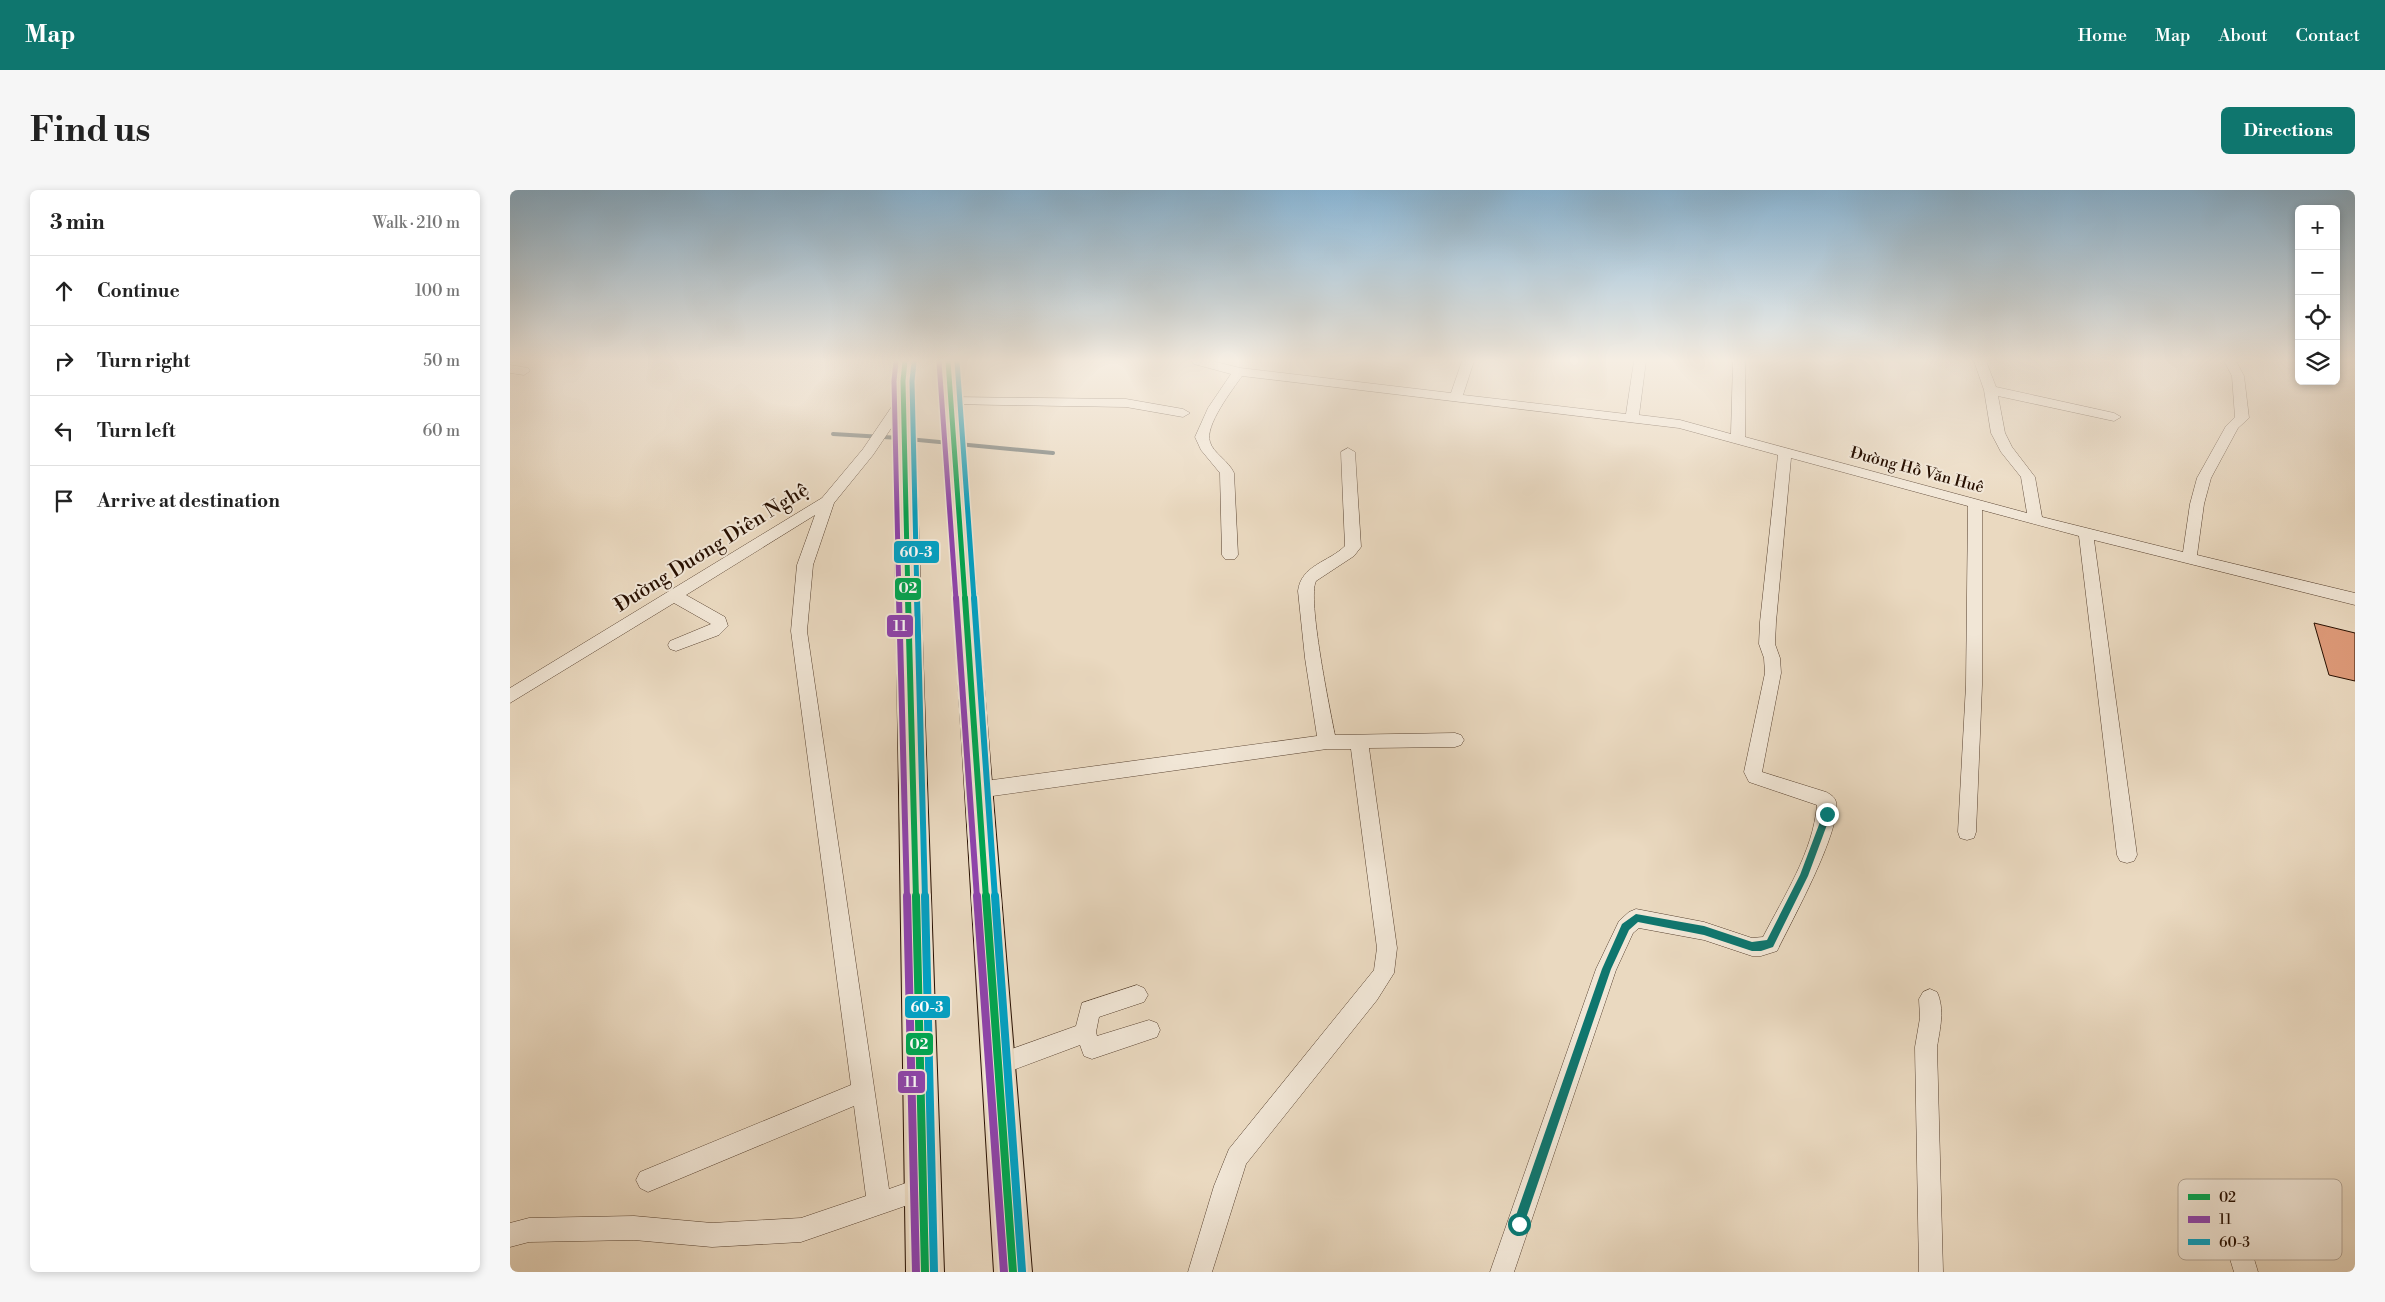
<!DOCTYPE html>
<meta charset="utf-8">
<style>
body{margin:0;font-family:"Libre Bodoni",serif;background:#f6f6f6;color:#222}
.controls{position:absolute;right:15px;top:15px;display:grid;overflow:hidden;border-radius:8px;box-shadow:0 2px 8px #0003}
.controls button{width:45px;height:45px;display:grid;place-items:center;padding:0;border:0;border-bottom:1px solid #e0e0e0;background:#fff;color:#222;font:25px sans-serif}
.stop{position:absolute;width:15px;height:15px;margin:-11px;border:4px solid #0f766e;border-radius:50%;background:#fff}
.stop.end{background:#0f766e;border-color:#fff;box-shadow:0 1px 5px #0008}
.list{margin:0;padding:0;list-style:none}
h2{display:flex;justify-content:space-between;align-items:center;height:65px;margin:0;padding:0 20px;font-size:21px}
h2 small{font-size:16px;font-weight:400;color:#767676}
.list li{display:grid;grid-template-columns:32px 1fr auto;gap:15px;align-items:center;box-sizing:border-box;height:70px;padding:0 20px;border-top:1px solid #e0e0e0}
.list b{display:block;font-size:19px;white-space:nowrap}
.list em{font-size:16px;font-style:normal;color:#767676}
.icon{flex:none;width:28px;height:28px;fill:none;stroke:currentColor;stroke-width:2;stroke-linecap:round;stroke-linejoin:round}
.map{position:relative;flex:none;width:1845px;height:1082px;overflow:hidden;border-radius:8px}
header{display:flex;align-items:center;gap:30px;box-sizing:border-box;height:70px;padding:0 25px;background:#0f766e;color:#fff}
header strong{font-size:24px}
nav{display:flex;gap:28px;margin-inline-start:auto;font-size:18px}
.intro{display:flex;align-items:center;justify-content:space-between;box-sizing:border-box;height:120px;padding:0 30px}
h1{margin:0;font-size:35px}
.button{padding:12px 22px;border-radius:8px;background:#0f766e;color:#fff;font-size:18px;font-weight:700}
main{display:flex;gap:30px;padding:0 30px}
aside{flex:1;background:#fff;border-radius:8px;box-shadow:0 2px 8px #0003}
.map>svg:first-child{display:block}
</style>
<header>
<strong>Map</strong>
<nav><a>Home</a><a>Map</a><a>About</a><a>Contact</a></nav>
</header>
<div class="intro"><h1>Find us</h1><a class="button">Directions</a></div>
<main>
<aside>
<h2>3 min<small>Walk · 210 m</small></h2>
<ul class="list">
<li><svg class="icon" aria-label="ahead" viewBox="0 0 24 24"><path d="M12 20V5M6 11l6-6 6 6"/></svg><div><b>Continue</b></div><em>100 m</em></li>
<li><svg class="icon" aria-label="right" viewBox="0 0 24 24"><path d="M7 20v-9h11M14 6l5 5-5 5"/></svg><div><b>Turn right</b></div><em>50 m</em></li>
<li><svg class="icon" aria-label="left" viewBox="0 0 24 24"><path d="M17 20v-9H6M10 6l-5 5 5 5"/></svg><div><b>Turn left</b></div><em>60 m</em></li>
<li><svg class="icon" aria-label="arrive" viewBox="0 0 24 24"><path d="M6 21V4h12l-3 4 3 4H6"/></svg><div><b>Arrive at destination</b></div></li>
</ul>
</aside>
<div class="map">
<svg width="1845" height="1082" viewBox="0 0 1845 1082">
<rect width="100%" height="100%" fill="#ead9c0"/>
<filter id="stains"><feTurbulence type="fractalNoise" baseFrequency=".004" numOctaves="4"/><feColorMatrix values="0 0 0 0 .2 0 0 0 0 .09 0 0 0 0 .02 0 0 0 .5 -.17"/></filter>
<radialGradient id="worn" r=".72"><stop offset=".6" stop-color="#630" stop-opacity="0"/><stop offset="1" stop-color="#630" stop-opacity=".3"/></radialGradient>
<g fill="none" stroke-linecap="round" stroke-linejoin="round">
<path stroke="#6d7471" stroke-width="4" d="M323,244L390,248
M398,249L440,253
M448,254L543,263"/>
</g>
<path fill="#df9b7a" stroke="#270f00" d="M1804,433L1845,443V491L1819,485Z"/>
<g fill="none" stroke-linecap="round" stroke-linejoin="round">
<defs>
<path id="minor" d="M682,171H702L730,178L941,203L952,171H964L953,205L1116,224L1124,171H1136L1129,225L1170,230L1221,244L1223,171H1235V247L1517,323L1511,287L1491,262L1481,243L1474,200L1464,171H1476L1486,197L1604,223L1611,227L1604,231L1488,206L1495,243L1502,257L1525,287L1532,327L1673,362L1680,314L1687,288L1716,236L1725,227L1722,186L1714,171H1726L1734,186L1739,228L1728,238L1701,288L1694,314L1687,365L1845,403V415L1584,350L1627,665L1624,671L1617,673L1610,671L1607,665L1569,346L1472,320V495L1466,642L1464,648L1457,650L1450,648L1448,642L1456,495L1458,316L1281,268L1266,432L1265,454L1270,468L1271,483L1252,582L1316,602C1320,604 1325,607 1326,612C1332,640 1281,732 1267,761L1251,766H1242L1194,750L1129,738L1123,743L1106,780L1004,1082H980L1086,779L1109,731L1119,722L1126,719L1194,732L1242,748L1253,747C1274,706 1303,662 1307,615L1239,592L1234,582L1255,483L1254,468L1249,454L1250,432L1268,265L1169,238L732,186C723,199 694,236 700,252C703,263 719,271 724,283L728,365L725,369H715L712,365L710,283L691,260L685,247L698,218L721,184L684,174Z
M0,175L18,178L20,181L14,185L0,183Z
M394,205L401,209L363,265L324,313L303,375L297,441L379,999L413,987L421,991L425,999L421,1007L291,1052L202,1057L124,1050L19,1052L0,1057V1033L19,1028L124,1026L202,1033L291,1028L356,1006L344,916L138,1002L130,998L126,990L130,982L341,895L281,441L287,375L305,325L176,405L215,427L218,436L209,445L166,461L160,459L158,455L160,451L201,434L164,413L0,513V498L312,308L353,259L389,206Z
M439,207L616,209L673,219L680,223L673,227L616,217L434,214L432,211Z
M838,258L845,262L851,357L844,366L806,391C797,408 820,520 825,545L945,543L951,545L954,550L951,555L945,557L859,558L887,758L884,783L867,810L736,974L702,1082H678L704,996L719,959L864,780L867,758L841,559H817L468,608L462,605L459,600L462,595L468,592L807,546L795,468L788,401C791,375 819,372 835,356L831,262Z
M627,795L634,798L638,805L634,812L589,827L586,842L587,846L639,830L647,833L650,840L647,847L582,869L574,866L570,855L487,886L479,883L476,875L479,867L566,836L572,813Z
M1420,799L1427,802C1435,819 1430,839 1427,857L1433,1082H1409L1405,857L1410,828L1409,809L1413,802Z
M1713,994L1721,998L1725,1006L1748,1082H1724L1701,1006L1705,998Z"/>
<path id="highway" d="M386,171H404L403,191L434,1082H396L383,191Z
M429,171H447L522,1082H484Z"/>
</defs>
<use href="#minor" stroke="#584230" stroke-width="1"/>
<use href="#highway" stroke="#270f00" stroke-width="2"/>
<use href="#minor" fill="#f1e6d6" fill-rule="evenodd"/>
<use href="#highway" fill="#ead9c0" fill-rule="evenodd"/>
<defs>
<path id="bus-1-far2" d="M395,171L393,191L398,409
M438,171L455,409"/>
<path id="bus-1-far1" d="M398,408L406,708
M455,408L476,708"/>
<path id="bus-1" d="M406,706L415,1082
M476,706L503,1082"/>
<path id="bus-2-far2" d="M386,171L384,191L389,409
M429,172L446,409"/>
<path id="bus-2-far1" d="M389,408L397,708
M446,408L467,708"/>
<path id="bus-2" d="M397,706L406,1082
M467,706L494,1082"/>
<path id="bus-3-far2" d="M447,171L464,409
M404,172L402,191L407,409"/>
<path id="bus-3-far1" d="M407,408L415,708
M464,408L485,708"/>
<path id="bus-3" d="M415,706L424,1082
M485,706L512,1081"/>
</defs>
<use href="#bus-1-far2" stroke="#f1e6d6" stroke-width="8"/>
<use href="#bus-1-far1" stroke="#f1e6d6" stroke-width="10"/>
<use href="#bus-1" stroke="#f1e6d6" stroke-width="12"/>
<use href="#bus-2-far2" stroke="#f1e6d6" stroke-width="8"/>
<use href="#bus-2-far1" stroke="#f1e6d6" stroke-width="10"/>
<use href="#bus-2" stroke="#f1e6d6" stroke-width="12"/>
<use href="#bus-3-far2" stroke="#f1e6d6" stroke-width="8"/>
<use href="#bus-3-far1" stroke="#f1e6d6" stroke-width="10"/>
<use href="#bus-3" stroke="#f1e6d6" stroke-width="12"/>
<use href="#bus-1-far2" stroke="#00a651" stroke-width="5"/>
<use href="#bus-1-far1" stroke="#00a651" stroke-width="6"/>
<use href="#bus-1" stroke="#00a651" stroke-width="8"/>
<use href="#bus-2-far2" stroke="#8e44ad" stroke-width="5"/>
<use href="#bus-2-far1" stroke="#8e44ad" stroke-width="6"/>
<use href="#bus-2" stroke="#8e44ad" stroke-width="8"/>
<use href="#bus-3-far2" stroke="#02a1c4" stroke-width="5"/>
<use href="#bus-3-far1" stroke="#02a1c4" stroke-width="6"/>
<use href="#bus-3" stroke="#02a1c4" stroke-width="8"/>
</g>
<linearGradient id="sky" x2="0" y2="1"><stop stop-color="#89b6d6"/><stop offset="0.53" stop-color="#f6eee3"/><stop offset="1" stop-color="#f6eee3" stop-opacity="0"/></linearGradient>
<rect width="1845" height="322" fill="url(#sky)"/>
<path fill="#0f766e" d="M1317,621L1321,624L1298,686L1263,757L1251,761H1242L1194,745L1128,732L1119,740L1101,779L1014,1034L1009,1040L1005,1038L1003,1034L1092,779L1112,734L1126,724L1194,736L1242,752L1257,750L1290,685L1313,624Z"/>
<g text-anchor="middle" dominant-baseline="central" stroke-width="4" stroke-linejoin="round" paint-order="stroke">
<g font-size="16" fill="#270f00" stroke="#f1e6d6">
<text transform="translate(1407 280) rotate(15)">Đường Hồ Văn Huê</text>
</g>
<g font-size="20" fill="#270f00" stroke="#f1e6d6">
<text transform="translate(202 358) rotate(-32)">Đường Duơng Diên Nghệ</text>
</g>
</g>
<rect x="1668" y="989" width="164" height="81" rx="8" fill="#f1e6d6" stroke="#b4a696" stroke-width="1"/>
<rect x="1678" y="1004" width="22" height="6" fill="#00a651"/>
<rect x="1678" y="1026" width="22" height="7" fill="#8e44ad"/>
<rect x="1678" y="1049" width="22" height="6" fill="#02a1c4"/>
<g font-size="14" fill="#270f00">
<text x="1709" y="1012">02</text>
<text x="1709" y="1034">11</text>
<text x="1709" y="1057">60-3</text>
</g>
<g stroke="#f1e6d6" stroke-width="2">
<rect x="383" y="350" width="47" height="24" rx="5" fill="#02a1c4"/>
<rect x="384" y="387" width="28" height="24" rx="5" fill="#00a651"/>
<rect x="376" y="424" width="28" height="24" rx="5" fill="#8e44ad"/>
<rect x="394" y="805" width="47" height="24" rx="5" fill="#02a1c4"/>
<rect x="395" y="842" width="29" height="24" rx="5" fill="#00a651"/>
<rect x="387" y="880" width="29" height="24" rx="5" fill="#8e44ad"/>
</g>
<g font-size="14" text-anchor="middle" font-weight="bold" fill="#fff">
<text x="406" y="367">60-3</text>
<text x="398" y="403">02</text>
<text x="390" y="441">11</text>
<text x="417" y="822">60-3</text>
<text x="409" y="859">02</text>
<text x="401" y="897">11</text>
</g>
<rect width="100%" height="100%" filter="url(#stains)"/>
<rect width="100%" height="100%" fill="url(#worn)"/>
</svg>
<div class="controls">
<button>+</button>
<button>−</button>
<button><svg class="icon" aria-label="locate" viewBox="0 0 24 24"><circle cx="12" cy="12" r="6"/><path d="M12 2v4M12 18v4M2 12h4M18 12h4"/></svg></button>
<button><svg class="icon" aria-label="layers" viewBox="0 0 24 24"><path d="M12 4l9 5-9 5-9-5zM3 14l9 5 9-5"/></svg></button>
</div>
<div class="stop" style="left:1009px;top:1034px"></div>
<div class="stop end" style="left:1317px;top:624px"></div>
</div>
</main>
